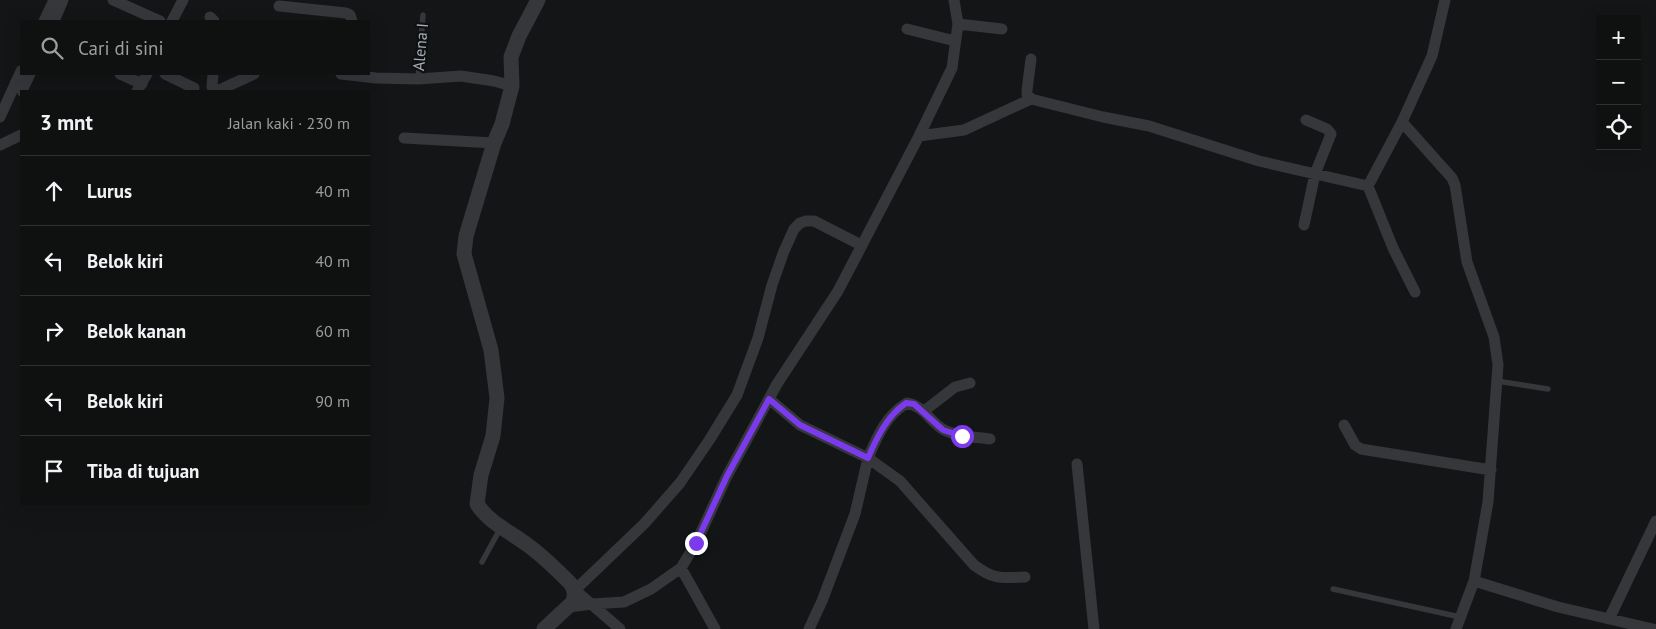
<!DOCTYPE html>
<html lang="id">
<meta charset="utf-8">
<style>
body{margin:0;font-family:"PT Sans",sans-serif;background:#1d1e1e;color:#f1f3f6}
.controls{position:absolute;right:15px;top:15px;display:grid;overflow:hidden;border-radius:0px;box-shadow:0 5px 20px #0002}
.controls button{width:45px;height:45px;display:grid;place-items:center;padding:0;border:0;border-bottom:1px solid #2f3030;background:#0f1010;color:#f1f3f6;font:25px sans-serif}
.stop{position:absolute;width:15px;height:15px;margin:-11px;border:4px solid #7c3aed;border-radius:50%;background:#fff}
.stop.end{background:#7c3aed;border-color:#fff;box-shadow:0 1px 5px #0008}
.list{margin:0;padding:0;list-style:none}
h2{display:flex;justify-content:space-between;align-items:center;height:65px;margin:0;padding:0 20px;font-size:21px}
h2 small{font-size:16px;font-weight:400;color:#9b9d9f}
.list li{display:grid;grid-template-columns:32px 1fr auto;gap:15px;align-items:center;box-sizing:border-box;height:70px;padding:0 20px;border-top:1px solid #2f3030}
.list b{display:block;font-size:19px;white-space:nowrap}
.list em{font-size:16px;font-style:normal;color:#9b9d9f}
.icon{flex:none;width:28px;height:28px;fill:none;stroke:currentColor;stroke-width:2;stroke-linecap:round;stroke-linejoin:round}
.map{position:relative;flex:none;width:1656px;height:629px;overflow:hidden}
.search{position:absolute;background:#0f1010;box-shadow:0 5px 20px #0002;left:20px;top:20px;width:350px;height:55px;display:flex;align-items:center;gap:12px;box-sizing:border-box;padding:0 18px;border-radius:0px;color:#9b9d9f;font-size:19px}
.panel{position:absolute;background:#0f1010;box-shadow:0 5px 20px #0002;left:20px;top:90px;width:350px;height:415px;border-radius:0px}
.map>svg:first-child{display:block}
</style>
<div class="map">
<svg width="1656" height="629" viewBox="0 0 1656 629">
<rect width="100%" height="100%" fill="#141516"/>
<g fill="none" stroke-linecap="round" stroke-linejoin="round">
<path stroke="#35373b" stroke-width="5.5" d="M418,79L423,15
M1497,381L1548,389
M482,562L500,529
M1333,589L1460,617"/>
<path stroke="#35373b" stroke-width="11" d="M113,0L160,21
M279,6L346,13L350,15L352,21
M210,17L214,21
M44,21L54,0
M54,21L63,0
M172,21L183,0
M958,24L1002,29
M907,29L955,41
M1031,59L1027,90V94L1031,99L1103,117L1149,126L1259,161L1368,186L1402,122L1432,56L1445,0
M120,74L142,84
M165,74L194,88
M213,74L212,87L215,91
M341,74L376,78L418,79L461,76L494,81L512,86
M22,91L30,74
M137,91L147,74
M217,91L254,74
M0,117L21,71
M1402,122L1452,178L1455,185L1467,262L1494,337L1498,365L1488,502L1474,581
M919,136L964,130L1031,99
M404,138L494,143
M0,145L21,135
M1368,186L1393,248L1415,292
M1304,225L1315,174L1331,134L1327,129L1306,120
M769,399L800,425L868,458L855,514L822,601L809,629
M924,411L955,387L970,383
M1344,425L1355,445L1361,449L1491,470
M990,439C975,437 958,437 944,430C930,422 924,406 907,403C886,415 877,437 868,458L900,481L974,565C994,580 1002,578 1025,577
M1077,464L1094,629
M681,568L715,629
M569,607L592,604L624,602L651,589L681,568L696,543L727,476L777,384L838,291L919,136L952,68L958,24L954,0
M1609,619L1656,521
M620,629L575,590L644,524L680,483L710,439L737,395L758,338L772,285L784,251L794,229L800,223L806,221H814L861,245
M1456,629L1474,581L1558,607L1653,629"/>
<path stroke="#35373b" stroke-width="15" d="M538,0L519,36L511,57L512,86L502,124L494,143L466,236L464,254L491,350L497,398L493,436L481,475L477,504C489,523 511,532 529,546C544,557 557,570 570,583C575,590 575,594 573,602L544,629"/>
</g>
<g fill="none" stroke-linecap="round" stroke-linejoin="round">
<path stroke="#7c3aed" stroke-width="6" d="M696,543L727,476L769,399L800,425L868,458C877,437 887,416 906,403L914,404L943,430L962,436"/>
</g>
<g text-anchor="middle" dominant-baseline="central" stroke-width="4.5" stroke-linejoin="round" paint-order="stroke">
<g font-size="16" fill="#a6aeb6" stroke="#0f1011">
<text transform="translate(420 47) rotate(-85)">Alena I</text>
</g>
</g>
</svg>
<div class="controls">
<button>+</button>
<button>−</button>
<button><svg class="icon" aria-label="locate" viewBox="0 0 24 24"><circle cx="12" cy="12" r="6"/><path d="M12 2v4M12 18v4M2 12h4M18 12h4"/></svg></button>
</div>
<div class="stop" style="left:962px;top:436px"></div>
<div class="stop end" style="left:696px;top:543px"></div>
<div class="search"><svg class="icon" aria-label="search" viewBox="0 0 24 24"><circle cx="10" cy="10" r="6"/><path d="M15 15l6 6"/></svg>Cari di sini</div>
<section class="panel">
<h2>3 mnt<small>Jalan kaki · 230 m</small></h2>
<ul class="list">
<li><svg class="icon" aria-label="ahead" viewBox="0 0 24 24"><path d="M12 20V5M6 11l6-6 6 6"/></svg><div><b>Lurus</b></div><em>40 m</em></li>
<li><svg class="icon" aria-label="left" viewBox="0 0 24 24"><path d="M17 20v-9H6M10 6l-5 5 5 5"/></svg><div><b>Belok kiri</b></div><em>40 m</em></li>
<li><svg class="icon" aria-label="right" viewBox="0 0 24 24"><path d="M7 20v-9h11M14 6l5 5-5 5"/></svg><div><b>Belok kanan</b></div><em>60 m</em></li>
<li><svg class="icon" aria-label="left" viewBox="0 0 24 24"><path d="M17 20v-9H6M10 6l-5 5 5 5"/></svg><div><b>Belok kiri</b></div><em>90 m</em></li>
<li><svg class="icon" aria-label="arrive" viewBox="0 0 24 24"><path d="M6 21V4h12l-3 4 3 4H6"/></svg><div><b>Tiba di tujuan</b></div></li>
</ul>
</section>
</div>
